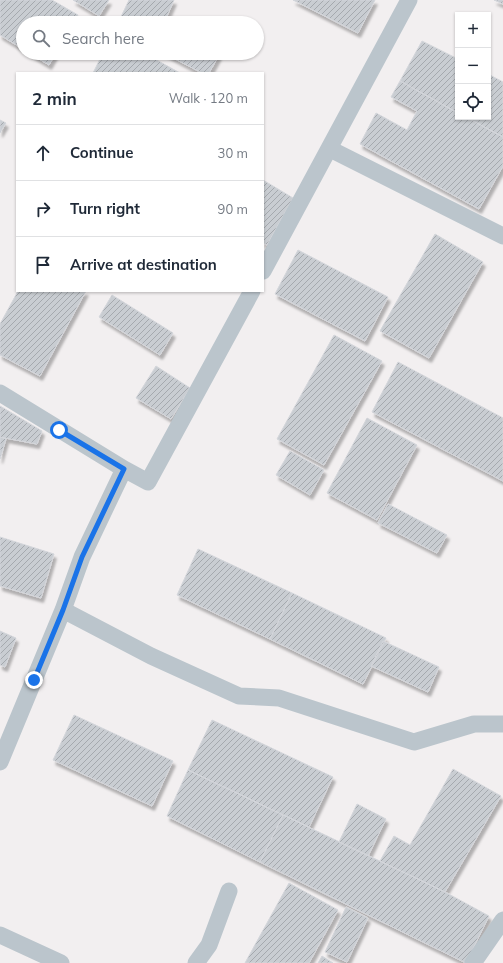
<!DOCTYPE html>
<meta charset="utf-8">
<style>
body{margin:0;font-family:Mulish,sans-serif;background:#f6f6f7;color:#1f2937}
.controls{position:absolute;right:12px;top:12px;display:grid;overflow:hidden;border-radius:0px;box-shadow:0 1px 3px #0004}
.controls button{width:36px;height:36px;display:grid;place-items:center;padding:0;border:0;border-bottom:1px solid #e0e1e3;background:#fff;color:#1f2937;font:20px sans-serif}
.stop{position:absolute;width:12px;height:12px;margin:-9px;border:3px solid #1a73e8;border-radius:50%;background:#fff}
.stop.end{background:#1a73e8;border-color:#fff;box-shadow:0 1px 4px #0008}
.list{margin:0;padding:0;list-style:none}
h2{display:flex;justify-content:space-between;align-items:center;height:52px;margin:0;padding:0 16px;font-size:17px}
h2 small{font-size:13px;font-weight:400;color:#747a83}
.list li{display:grid;grid-template-columns:26px 1fr auto;gap:12px;align-items:center;box-sizing:border-box;height:56px;padding:0 16px;border-top:1px solid #e0e1e3}
.list b{display:block;font-size:15px;white-space:nowrap}
.list em{font-size:13px;font-style:normal;color:#747a83}
.icon{flex:none;width:22px;height:22px;fill:none;stroke:currentColor;stroke-width:2;stroke-linecap:round;stroke-linejoin:round}
.map{position:relative;flex:none;width:503px;height:963px;overflow:hidden}
.search{position:absolute;background:#fff;box-shadow:0 1px 3px #0004;left:16px;top:16px;width:248px;height:44px;display:flex;align-items:center;gap:10px;box-sizing:border-box;padding:0 14px;border-radius:22px;color:#747a83;font-size:15px}
.panel{position:absolute;background:#fff;box-shadow:0 1px 3px #0004;left:16px;top:72px;width:248px;height:220px;border-radius:0px}
.map>svg:first-child{display:block}
</style>
<div class="map">
<svg width="503" height="963" viewBox="0 0 503 963">
<defs>
<pattern id="building-hatch" width="6" height="6" patternUnits="userSpaceOnUse"><rect width="6" height="6" fill="#c9cdd2"/><path d="M-1 1l2-2M0 6l6-6M5 7l2-2" fill="none" stroke="#a5a9ae"/></pattern>
<filter id="shadow"><feDropShadow dx="2.5" dy="4.5" stdDeviation="1" flood-color="#0004"/></filter>
</defs>
<rect width="100%" height="100%" fill="#f2eff0"/>
<path fill="url(#building-hatch)" stroke="#d4d6db" filter="url(#shadow)" d="M0,0H52L78,15L74,23H23V49L0,35Z
M73,0H109L99,16Z
M129,0H174L164,23H118Z
M293,0H375L358,33Z
M494,0H503V4Z
M422,41L458,59V113L400,81Z
M29,53H56L49,65Z
M103,53H144L180,73H93Z
M164,53H215L219,55L209,73H202Z
M488,74L503,82V137L466,117H488Z
M400,81L458,113V117H466L503,137V166L479,209L360,144L376,113L407,130L417,111L391,97Z
M0,120L6,123L0,133Z
M263,180L293,198L267,245L263,243Z
M435,234L483,262L429,358L380,331Z
M298,250L388,297L365,341L275,294Z
M18,291H86L40,376L0,355V324Z
M112,295L173,333L160,355L99,317Z
M334,335L382,361L324,465L277,439Z
M398,362L503,418V481L372,412Z
M156,366L190,388L171,419L136,398Z
M0,406L42,431L37,444L0,437Z
M367,418L417,445L377,520L327,493Z
M0,437L6,439L0,459Z
M290,451L324,470L310,495L276,475Z
M388,504L447,535L437,553L378,523Z
M0,537L54,554L41,598L0,586Z
M198,549L292,593L270,639L177,595Z
M292,593L386,638L363,684L270,639Z
M0,631L16,638L5,667L0,665Z
M383,641L439,667L428,692L371,666Z
M74,715L173,761L152,806L53,760Z
M212,720L333,777L309,827L188,770Z
M453,769L501,796L445,892L380,861L394,836L410,845Z
M188,770L283,815L260,862L167,816Z
M357,804L386,819L368,856L339,842Z
M283,815L445,892L489,916L466,963L260,862Z
M289,883L338,910L309,963H245Z
M346,907L368,918L347,962L325,952Z
M322,956L333,963H318Z"/>
<g fill="none" stroke-linecap="round" stroke-linejoin="round">
<path stroke="#bbc5cc" stroke-width="17" d="M330,149L503,236
M263,271L409,0
M0,393L124,469
M63,610L151,656L239,696L279,698L414,742L474,724H503
M0,762L63,610L82,557L124,469L148,482L252,291
M0,935L61,963
M196,963L209,945L229,891
M473,963L503,920"/>
</g>
<g fill="none" stroke-linecap="round" stroke-linejoin="round">
<path stroke="#1a73e8" stroke-width="5" d="M34,680L63,610L82,557L124,469L59,430"/>
</g>
</svg>
<div class="controls">
<button>+</button>
<button>−</button>
<button><svg class="icon" aria-label="locate" viewBox="0 0 24 24"><circle cx="12" cy="12" r="6"/><path d="M12 2v4M12 18v4M2 12h4M18 12h4"/></svg></button>
</div>
<div class="stop" style="left:59px;top:430px"></div>
<div class="stop end" style="left:34px;top:680px"></div>
<div class="search"><svg class="icon" aria-label="search" viewBox="0 0 24 24"><circle cx="10" cy="10" r="6"/><path d="M15 15l6 6"/></svg>Search here</div>
<section class="panel">
<h2>2 min<small>Walk · 120 m</small></h2>
<ul class="list">
<li><svg class="icon" aria-label="ahead" viewBox="0 0 24 24"><path d="M12 20V5M6 11l6-6 6 6"/></svg><div><b>Continue</b></div><em>30 m</em></li>
<li><svg class="icon" aria-label="right" viewBox="0 0 24 24"><path d="M7 20v-9h11M14 6l5 5-5 5"/></svg><div><b>Turn right</b></div><em>90 m</em></li>
<li><svg class="icon" aria-label="arrive" viewBox="0 0 24 24"><path d="M6 21V4h12l-3 4 3 4H6"/></svg><div><b>Arrive at destination</b></div></li>
</ul>
</section>
</div>
